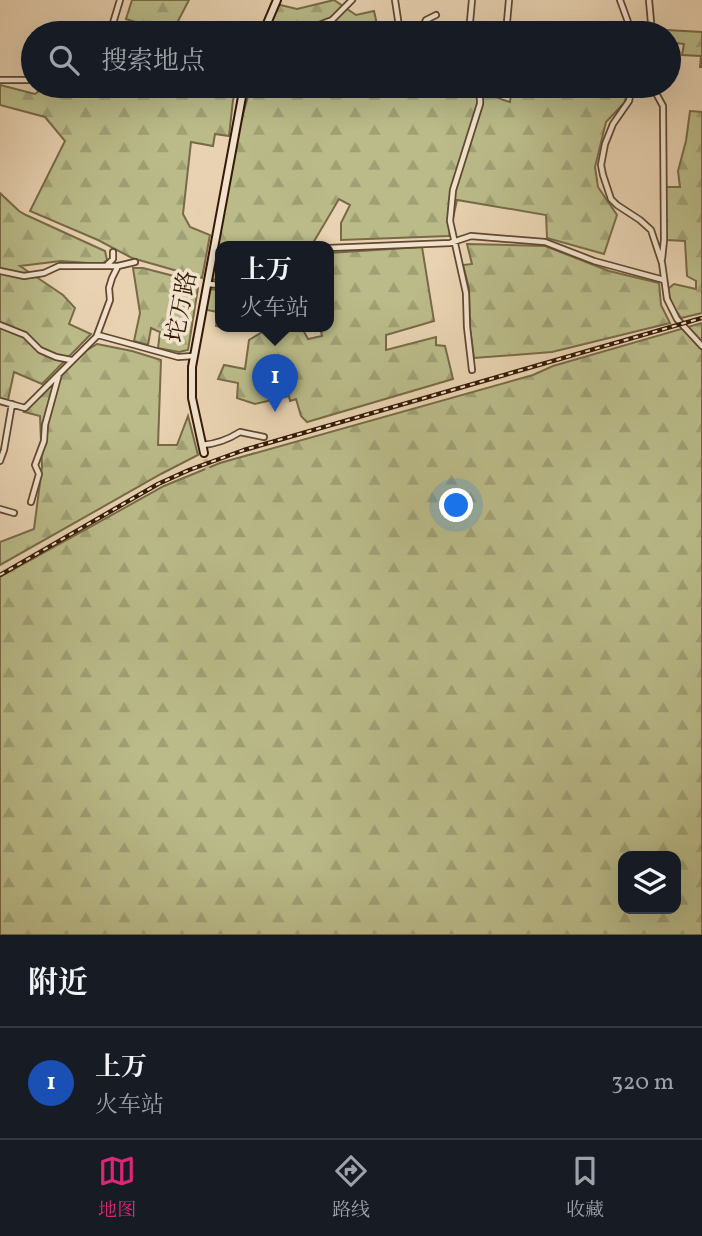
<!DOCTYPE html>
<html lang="zh">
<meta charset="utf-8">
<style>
body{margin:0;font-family:Vollkorn,"Noto Serif SC",serif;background:#242831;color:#f1f3f6}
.controls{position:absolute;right:21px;bottom:21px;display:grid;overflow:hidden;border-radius:14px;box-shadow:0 7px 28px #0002}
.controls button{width:63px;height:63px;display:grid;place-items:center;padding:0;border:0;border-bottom:2px solid #363941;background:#171b24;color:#f1f3f6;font:35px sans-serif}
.you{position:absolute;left:457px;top:506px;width:24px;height:24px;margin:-18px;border:5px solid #fff;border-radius:50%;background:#1a73e8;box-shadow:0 0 0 10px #1a73e833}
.badge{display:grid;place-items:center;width:46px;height:46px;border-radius:50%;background:#db2777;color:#fff;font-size:23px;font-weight:700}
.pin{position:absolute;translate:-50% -58px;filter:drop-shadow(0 2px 4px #0008)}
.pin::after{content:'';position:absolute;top:37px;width:24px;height:21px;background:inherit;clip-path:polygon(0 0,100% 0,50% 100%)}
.popup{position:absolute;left:215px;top:241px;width:119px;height:91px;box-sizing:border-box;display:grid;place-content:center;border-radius:14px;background:#171b24;filter:drop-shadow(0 2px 5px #0005);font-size:23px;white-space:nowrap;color:#9ea1a6}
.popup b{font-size:26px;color:#f1f3f6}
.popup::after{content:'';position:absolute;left:50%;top:100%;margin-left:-14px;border:14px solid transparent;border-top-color:#171b24}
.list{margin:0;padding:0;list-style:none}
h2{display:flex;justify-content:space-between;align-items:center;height:91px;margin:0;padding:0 28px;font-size:30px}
h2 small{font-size:23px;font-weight:400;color:#9ea1a6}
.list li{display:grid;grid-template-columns:46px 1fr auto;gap:21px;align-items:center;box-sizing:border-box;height:112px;padding:0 28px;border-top:2px solid #363941}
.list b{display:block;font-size:26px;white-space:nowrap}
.list p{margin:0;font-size:23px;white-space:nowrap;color:#9ea1a6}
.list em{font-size:23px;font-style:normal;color:#9ea1a6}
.icon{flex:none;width:38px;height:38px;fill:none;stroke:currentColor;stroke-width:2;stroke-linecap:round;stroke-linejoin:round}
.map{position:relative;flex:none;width:702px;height:935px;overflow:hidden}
.search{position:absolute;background:#171b24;box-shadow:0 7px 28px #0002;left:21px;right:21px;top:21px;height:77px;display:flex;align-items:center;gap:18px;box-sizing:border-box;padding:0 24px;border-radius:38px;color:#9ea1a6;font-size:26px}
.sheet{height:203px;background:#171b24}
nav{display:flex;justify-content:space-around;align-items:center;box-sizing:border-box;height:98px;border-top:2px solid #363941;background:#171b24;font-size:19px;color:#9ea1a6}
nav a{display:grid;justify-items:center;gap:4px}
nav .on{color:#db2777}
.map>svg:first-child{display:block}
</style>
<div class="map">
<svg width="702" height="935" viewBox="0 0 702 935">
<defs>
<pattern id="forest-firs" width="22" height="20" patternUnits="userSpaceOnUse" patternTransform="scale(1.75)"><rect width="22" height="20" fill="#babb89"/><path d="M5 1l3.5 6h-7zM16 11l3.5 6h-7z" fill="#a0a075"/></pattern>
</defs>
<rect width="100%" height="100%" fill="#e8d2b1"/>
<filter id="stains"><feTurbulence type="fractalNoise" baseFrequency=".00286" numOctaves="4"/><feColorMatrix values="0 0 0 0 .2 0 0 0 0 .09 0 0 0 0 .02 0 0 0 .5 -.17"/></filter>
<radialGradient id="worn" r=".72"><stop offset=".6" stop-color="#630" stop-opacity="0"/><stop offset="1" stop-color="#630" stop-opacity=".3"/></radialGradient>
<path fill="url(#forest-firs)" stroke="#786a47" stroke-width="2" fill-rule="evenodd" d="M132,0H189L177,23L148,26L126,19Z
M334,0L356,15L374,11L379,33H267L276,4L297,9Z
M126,27L191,33H193H118Z
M667,30L702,32V67H700L701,56L682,55L684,44L669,42V33H667Z
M0,85L35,94L42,89L103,86H238L233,100L229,136L215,134L213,146L191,142L183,214L190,227L210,235L202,278L132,258L98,240L30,211L65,141L45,117L0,105Z
M251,86H427C436,89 445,84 455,86C472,88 493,97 510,102L512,86H628L625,102L606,122L595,167L598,187L617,215L604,254L547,238L546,215L457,200L449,236L341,240V223L350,205L339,199L313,243L298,246H221V280L209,279L239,128Z
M690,111L702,112V313L681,318L671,303L668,289L674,284L696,289V281L687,276L685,241L667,240L664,187H680L678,171L686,141Z
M0,193L19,211L26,215L105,251L107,260L102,264L61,261L20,266L63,295L75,308L69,324L91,334L42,384L14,372L8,400L0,398Z
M467,244L545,246L609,271L659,283L661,305L670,323L552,352L474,358L470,329L469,288L463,265L472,264Z
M422,247L434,321L386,335V350L436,337V345L445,346L453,379L307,422L301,416L296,399L290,401L289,396L255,404L237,398L238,383L218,379L224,365L245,369L249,340L272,326H275L287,333L293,326H301L308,339L322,336L320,326H329V253Z
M133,268H143L193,281L198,288L188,350L179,352L158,348L160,332L151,328L148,345L134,341L140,313Z
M208,289L221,290V326H229L228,329L216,326L217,312L203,309Z
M702,323V935H0V577L164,486L220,463L533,375L553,366ZM623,856H676V909H623Z
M97,344L132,351L161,360L158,445H177L188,416L198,455L161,474L0,565V542L34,529L42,467L40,416L24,412L84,352Z"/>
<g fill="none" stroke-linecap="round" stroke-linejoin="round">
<path stroke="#c4ad8f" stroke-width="4.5" stroke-dasharray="4.5 2" stroke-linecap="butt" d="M204,453L208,471"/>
<defs>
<path id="minor" d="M395,0L400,33
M620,0L632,33
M649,0L652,33
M265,27L286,32H301L332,20L352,0
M110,33L120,0
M330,33L332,20
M420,33L426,20L436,15
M469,33L472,0
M506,33L509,0
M0,80H33
M632,86L629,101L613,124L605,144L601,165L603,175L611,199L617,205L640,220L651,230L662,263L667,299L677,319L702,346
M652,86L663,106L664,240L662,259
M329,248L450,243L471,236L545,242L594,261L664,280
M107,265L113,259V252
M0,271L24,276L44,273L59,266H118L135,262
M208,284L221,285
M0,325L25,335L40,350L56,357L71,360
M97,335L110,300L109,288L112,278L118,266
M472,370L467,327L466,293L450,221L453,190L480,104C481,97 478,93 478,86
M0,401L25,408L98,335L178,357L193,356
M202,445C217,444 229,439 240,432L264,437
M0,461L4,450L12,404
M31,502L39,474L35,465L44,441L45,425L59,374
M0,509L14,513"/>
<path id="secondary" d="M263,33L277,0
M204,453L192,398V367L244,86"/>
</defs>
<use href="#minor" stroke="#624830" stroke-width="8"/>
<use href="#secondary" stroke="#361a05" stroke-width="10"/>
<use href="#minor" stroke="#f0e2cc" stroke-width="4.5"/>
<use href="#secondary" stroke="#f0e2cc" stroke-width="6"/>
<defs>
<path id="rail" d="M0,575L158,484L189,470L244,450L702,318"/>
</defs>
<use href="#rail" stroke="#361a05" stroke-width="4.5"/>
<use href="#rail" stroke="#f0e2cc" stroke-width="2" stroke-dasharray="5" stroke-linecap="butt"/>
</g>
<g text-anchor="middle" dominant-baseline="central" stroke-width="7" stroke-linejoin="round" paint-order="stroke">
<g font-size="24" fill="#361a05" stroke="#f0e2cc">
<text transform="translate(183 307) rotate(-79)">坨万路</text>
</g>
</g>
<rect width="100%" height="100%" filter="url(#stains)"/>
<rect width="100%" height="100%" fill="url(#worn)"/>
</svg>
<div class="controls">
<button><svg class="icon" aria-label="layers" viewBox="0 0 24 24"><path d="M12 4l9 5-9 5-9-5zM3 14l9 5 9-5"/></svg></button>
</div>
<div class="you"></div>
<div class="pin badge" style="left:275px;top:412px;background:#1a4fb4">1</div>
<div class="popup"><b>上万</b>火车站</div>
<div class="search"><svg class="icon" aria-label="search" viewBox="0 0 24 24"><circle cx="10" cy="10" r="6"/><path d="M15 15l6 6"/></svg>搜索地点</div>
</div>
<section class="sheet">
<h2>附近<small></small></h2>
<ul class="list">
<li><span class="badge" style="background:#1a4fb4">1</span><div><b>上万</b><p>火车站</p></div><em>320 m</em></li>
</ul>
</section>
<nav>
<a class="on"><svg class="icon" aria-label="map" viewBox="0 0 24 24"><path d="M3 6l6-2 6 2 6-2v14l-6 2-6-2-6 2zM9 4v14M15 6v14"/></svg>地图</a>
<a><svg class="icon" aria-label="directions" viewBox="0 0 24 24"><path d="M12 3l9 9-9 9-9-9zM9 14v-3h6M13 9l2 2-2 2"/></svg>路线</a>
<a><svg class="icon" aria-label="saved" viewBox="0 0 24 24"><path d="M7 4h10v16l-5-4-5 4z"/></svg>收藏</a>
</nav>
